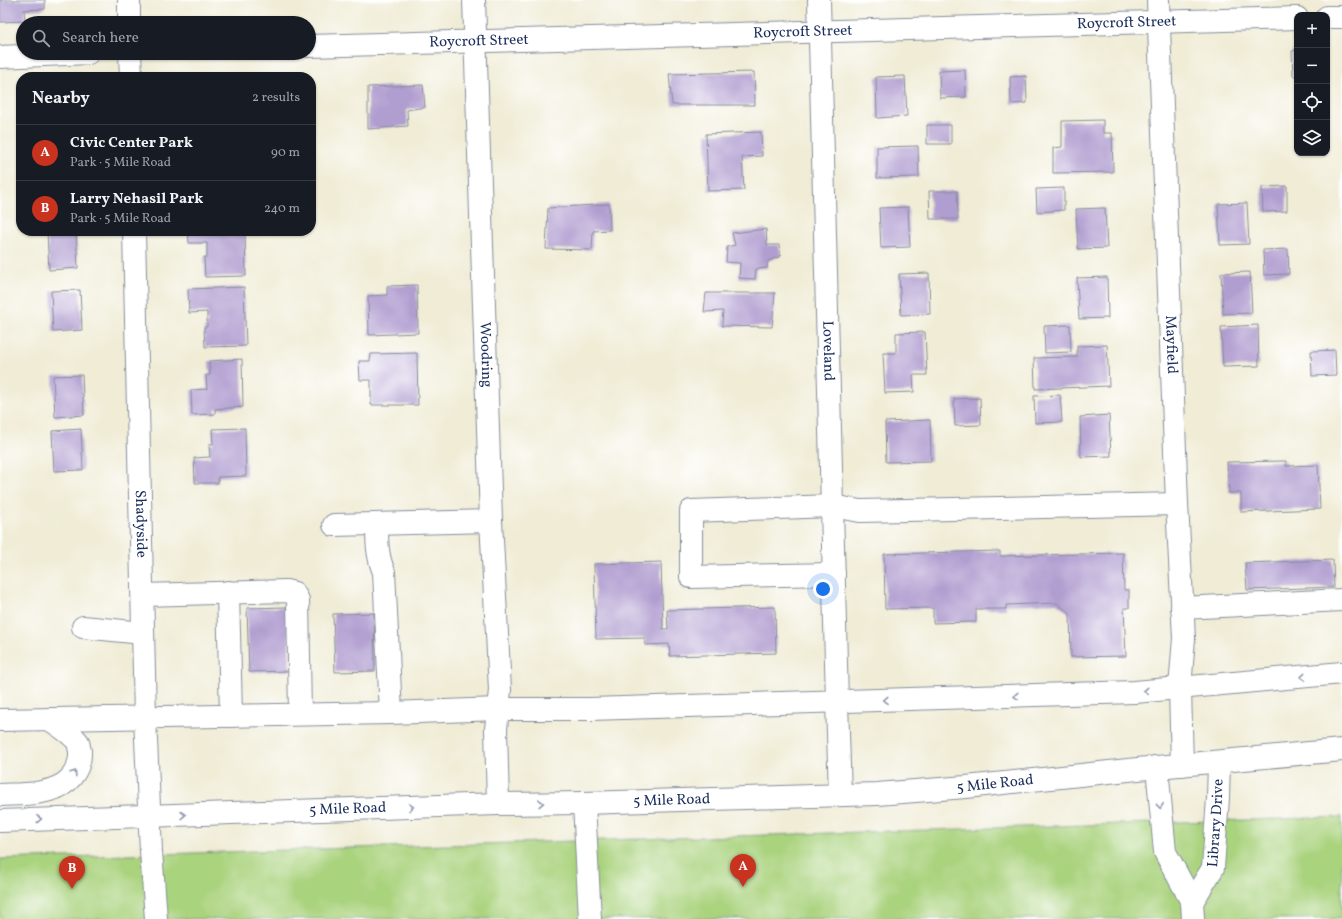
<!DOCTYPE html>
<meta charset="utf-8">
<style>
body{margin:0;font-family:Vollkorn,serif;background:#242831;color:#f1f3f6}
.controls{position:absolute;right:12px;top:12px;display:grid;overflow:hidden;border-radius:8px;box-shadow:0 1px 3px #0004}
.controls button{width:36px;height:36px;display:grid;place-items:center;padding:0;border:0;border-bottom:1px solid #363941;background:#171b24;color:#f1f3f6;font:20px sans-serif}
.you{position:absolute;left:823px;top:589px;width:14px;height:14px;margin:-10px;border:3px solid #fff;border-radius:50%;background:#1a73e8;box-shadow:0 0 0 6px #1a73e833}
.badge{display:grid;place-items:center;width:26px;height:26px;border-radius:50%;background:#c8321e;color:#fff;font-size:13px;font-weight:700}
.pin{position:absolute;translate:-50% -33px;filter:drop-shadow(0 1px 2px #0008)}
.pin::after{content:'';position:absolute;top:21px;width:14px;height:12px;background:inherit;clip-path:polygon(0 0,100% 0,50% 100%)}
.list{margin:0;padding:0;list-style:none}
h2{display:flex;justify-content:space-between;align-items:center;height:52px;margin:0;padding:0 16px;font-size:17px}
h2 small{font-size:13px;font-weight:400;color:#9ea1a6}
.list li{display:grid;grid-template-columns:26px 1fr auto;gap:12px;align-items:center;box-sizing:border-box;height:56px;padding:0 16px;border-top:1px solid #363941}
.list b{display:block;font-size:15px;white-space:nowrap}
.list p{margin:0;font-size:13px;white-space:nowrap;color:#9ea1a6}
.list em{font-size:13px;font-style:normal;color:#9ea1a6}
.icon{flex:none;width:22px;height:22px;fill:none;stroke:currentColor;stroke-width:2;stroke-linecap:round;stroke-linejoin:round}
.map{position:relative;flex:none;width:1342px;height:919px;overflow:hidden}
.search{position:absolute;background:#171b24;box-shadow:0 1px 3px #0004;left:16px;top:16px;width:300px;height:44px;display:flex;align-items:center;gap:10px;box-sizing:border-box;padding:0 14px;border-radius:22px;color:#9ea1a6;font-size:15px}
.panel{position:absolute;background:#171b24;box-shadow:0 1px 3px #0004;left:16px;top:72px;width:300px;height:164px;border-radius:16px}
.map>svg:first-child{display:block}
</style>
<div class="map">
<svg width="1342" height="919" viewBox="0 0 1342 919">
<rect width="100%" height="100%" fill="#fff"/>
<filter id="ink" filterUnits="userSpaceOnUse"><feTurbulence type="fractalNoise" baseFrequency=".025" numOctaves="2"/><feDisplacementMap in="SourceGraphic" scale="8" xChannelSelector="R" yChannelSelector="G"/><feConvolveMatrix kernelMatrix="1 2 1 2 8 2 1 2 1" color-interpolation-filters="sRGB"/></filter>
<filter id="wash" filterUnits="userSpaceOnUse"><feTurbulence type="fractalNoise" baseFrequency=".012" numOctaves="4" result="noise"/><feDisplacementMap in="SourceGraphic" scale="16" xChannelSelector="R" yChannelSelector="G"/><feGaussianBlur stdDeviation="0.9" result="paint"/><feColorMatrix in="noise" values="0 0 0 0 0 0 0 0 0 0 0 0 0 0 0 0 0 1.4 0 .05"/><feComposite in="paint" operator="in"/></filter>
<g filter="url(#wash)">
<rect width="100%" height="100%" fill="#f0ecd6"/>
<path fill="#aad37e" stroke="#62816e" d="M1342,817V919H0V859Z"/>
<g id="blocks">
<path fill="#b19ed0" d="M0,0H45V9L24,10L25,21L0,22Z
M1297,50V76H1293L1292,51Z
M965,70L966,97L940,98L939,71Z
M754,72L755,105H672L669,74Z
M905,76L907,116L877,118L876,77Z
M1026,76L1027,103L1011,104L1010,77Z
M423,85L425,107L407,110L408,126L368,129V87Z
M1103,120V133H1112L1113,172L1053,173V148L1062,147V121Z
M927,125H951V144H927Z
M761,132L762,156L742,157L744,190L708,191L706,134Z
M918,146L919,177L877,178V147Z
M1287,186V211L1263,212L1262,187Z
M1064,188V210L1037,212L1036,189Z
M929,191H957L958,219H930Z
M1247,203L1249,244L1220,245L1218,204Z
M609,204L610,230L593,231L592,250L546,249L548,208Z
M908,207L910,247L881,248L879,208Z
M1105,208L1107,248L1078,249L1076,209Z
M766,229L767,245H779L781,256L768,261L767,268L756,269L755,279L739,278L740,263L726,262L727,247L735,245L732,233Z
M47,231H76L78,268L49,270Z
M188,231H245L246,276L205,277L204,257H207V243H189Z
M1288,249L1289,274L1264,275L1263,250Z
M1250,272L1252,313L1223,314L1221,273Z
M929,273L930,314L901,315L899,274Z
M1107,277L1108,318L1079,319L1077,278Z
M417,285L418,333L369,335L368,296L387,295V286Z
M244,287L246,346L205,347L204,327H207V312L189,313L188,289Z
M80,290L82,330L53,332L51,291Z
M706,293H775L772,327L722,326L723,311L704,312Z
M1070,325L1071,352L1045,353L1044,326Z
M1258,325L1259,366L1223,367L1221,327Z
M925,332L927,375H913L914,392L885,393L883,353H896V333Z
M1107,345L1109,386L1035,389L1034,358L1077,357V346Z
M1335,350L1336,375L1312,376L1311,351Z
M417,353L418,405H371V380H360L359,361H370L371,354Z
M242,359L243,407L215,409V414L192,415L191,390L207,389L206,375H210L209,361Z
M82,375L84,415L55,417L53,376Z
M1060,395L1062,422L1035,423L1034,396Z
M980,398L981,425L955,426L954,399Z
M1109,415L1111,456L1081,457L1080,417Z
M930,420L931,461L886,462L885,422Z
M245,428L246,476L218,477V483H195L194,458L210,457L209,444H213L212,429Z
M81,429L83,470L54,471L52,431Z
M1286,461V466L1318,465L1320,509L1241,512V493H1229L1227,462Z
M1000,551V556L1123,553L1124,590H1129V608H1124L1126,656L1071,657L1070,614L1057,603L1006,605V609H976V622L933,623V608L885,609L884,554Z
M1333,560L1334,587L1247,590L1245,563Z
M661,562L663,629H668L667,610L775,607L776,653L670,656L669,644L645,645V638L596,639L594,564Z
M288,607L290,671L249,672L247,608Z
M374,613L375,671L335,672L333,614Z"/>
</g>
</g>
<g filter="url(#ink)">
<use href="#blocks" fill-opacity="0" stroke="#868e9a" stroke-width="1"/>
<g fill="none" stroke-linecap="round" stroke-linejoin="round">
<defs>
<g id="minor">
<path d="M129,0V23"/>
<path id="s1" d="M474,0L491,521L500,690L498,709"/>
<path id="s2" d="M819,0L837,702"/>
<path id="s3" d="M1158,0L1177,504L1184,638L1180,688"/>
<path d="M1327,17H1342"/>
<path id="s4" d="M309,46L1297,18"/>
<path d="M130,53L131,77"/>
<path d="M0,57L88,53"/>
<path id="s5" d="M134,231L145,717L151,851L156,919"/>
<path d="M377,524C377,541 377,556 384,572L391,713"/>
<path d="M334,525L491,521"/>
<path d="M834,574L691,577V511L832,506L860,511L1177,504"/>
<path d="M228,592L231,716"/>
<path d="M143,595L286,591L294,593L298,600L300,714"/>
<path d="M1182,608L1342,600"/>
<path d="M83,627L143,633"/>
<path d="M1157,767L1165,852L1192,902L1193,919"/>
<path d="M584,803L590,919"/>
<path id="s6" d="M1192,902L1213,868L1218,798L1219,762"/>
</g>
<g id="major">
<path d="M1180,688L1182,765"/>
<path d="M837,702L840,795"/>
<path d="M0,720L391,713L498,709H590L1135,692L1342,673"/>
<path d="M0,795C19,794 40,795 58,787C72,781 81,766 80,751C79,748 79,745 78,742C70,732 59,726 49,719"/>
<path d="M498,804L496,729L498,709"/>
<path id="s7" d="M0,821L498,804L584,803L877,794L966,787L1157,767L1342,750"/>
</g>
</defs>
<use href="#minor" stroke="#868e9a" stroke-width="24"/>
<use href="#major" stroke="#868e9a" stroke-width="24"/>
<use href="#minor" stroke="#fff" stroke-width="22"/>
<use href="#major" stroke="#fff" stroke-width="22"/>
</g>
<defs><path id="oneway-chevron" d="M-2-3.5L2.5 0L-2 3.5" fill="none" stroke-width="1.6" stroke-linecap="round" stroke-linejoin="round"/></defs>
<g stroke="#8d97ae">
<use href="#oneway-chevron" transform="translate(1303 677) rotate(175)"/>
<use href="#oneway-chevron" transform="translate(1146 691) rotate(176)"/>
<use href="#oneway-chevron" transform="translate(1016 696) rotate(178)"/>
<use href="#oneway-chevron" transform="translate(886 700) rotate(178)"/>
<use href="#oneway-chevron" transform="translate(74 773) rotate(-56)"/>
<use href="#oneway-chevron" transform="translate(541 803) rotate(-1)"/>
<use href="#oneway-chevron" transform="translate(1160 806) rotate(84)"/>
<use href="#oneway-chevron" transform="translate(411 807) rotate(-2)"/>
<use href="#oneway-chevron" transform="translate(183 815) rotate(-2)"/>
<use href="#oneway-chevron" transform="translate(39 819) rotate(-2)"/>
</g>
</g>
<g text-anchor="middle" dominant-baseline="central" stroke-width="3.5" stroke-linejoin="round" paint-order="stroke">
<g font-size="15" fill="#1b2f5e" stroke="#fff">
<text stroke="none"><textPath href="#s4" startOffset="818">Roycroft Street</textPath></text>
<text stroke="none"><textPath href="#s4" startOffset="494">Roycroft Street</textPath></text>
<text stroke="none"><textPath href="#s4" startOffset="170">Roycroft Street</textPath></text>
<text stroke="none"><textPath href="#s3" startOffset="345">Mayfield</textPath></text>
<text stroke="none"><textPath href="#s2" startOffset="351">Loveland</textPath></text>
<text stroke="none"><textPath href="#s1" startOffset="355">Woodring</textPath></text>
<text stroke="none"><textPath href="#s5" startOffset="293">Shadyside</textPath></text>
<text stroke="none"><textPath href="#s7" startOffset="996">5 Mile Road</textPath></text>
<text stroke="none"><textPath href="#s7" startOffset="672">5 Mile Road</textPath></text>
<text stroke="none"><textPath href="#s7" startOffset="348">5 Mile Road</textPath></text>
<text stroke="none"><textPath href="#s6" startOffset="85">Library Drive</textPath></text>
</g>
</g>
</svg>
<div class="controls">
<button>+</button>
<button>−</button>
<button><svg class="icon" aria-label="locate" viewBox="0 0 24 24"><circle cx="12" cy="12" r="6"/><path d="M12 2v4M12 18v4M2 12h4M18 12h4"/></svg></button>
<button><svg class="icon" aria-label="layers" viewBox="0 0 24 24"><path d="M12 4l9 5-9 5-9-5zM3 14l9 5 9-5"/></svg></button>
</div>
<div class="you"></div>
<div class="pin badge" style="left:743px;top:887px">A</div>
<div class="pin badge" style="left:72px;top:889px">B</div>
<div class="search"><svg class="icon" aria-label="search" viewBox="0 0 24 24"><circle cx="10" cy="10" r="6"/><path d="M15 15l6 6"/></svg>Search here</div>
<section class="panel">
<h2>Nearby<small>2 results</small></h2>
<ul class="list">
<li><span class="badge">A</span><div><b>Civic Center Park</b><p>Park · 5 Mile Road</p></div><em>90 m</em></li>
<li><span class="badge">B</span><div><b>Larry Nehasil Park</b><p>Park · 5 Mile Road</p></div><em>240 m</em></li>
</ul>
</section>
</div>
